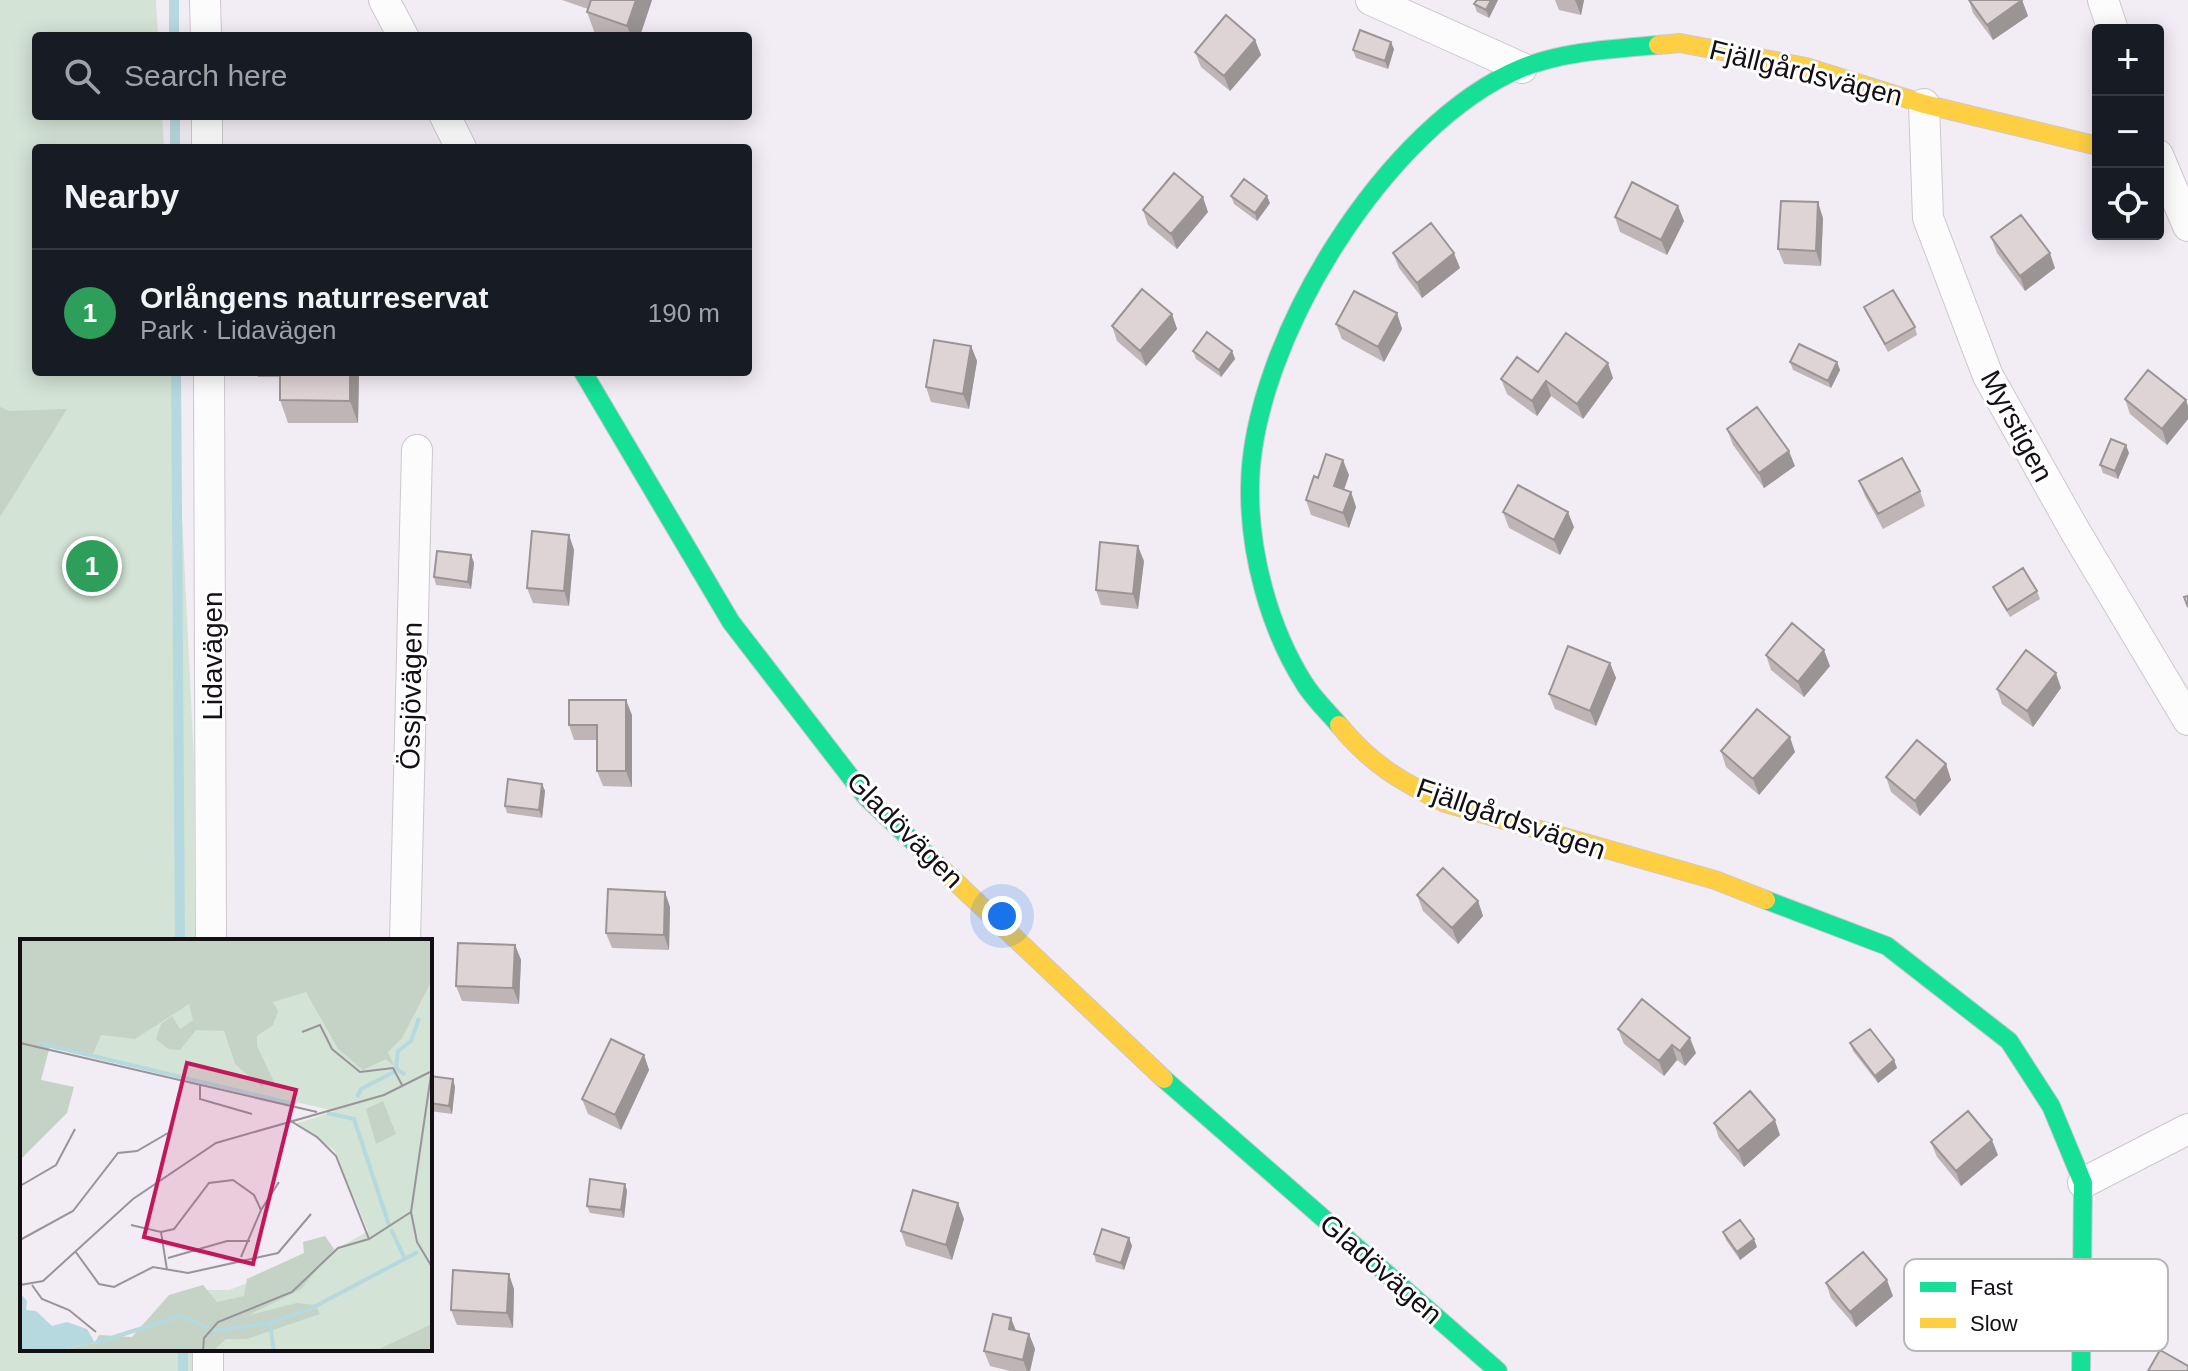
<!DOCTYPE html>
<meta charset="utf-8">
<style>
body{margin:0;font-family:Helvetica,sans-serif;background:#20242c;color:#f1f3f6}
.controls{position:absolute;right:24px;top:24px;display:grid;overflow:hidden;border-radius:8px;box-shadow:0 4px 20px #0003}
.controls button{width:72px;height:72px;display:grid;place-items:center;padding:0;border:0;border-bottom:2px solid #363941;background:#171b24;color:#f1f3f6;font:40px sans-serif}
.you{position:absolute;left:1002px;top:916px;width:28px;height:28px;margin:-20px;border:6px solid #fff;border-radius:50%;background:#1a73e8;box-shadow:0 0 0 12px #1a73e833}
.badge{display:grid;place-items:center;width:52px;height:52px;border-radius:50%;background:#b0afb3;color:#fff;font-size:26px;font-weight:700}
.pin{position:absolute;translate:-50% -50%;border:4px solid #fff;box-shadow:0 2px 8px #0006}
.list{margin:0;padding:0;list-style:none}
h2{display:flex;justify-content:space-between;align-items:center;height:104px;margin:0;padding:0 32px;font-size:34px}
h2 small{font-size:26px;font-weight:400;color:#9ea1a6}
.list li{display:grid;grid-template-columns:52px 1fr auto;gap:24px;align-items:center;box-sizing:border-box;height:128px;padding:0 32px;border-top:2px solid #363941}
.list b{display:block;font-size:30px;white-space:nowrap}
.list p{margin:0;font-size:26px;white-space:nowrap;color:#9ea1a6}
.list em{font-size:26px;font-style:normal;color:#9ea1a6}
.icon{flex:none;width:44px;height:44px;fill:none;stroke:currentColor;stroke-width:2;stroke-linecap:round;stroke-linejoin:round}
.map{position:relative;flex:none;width:2188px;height:1371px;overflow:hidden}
.search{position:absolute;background:#171b24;box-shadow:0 4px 20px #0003;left:32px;top:32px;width:720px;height:88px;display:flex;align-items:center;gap:20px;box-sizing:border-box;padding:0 28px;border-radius:8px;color:#9ea1a6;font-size:30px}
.panel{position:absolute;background:#171b24;box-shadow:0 4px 20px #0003;left:32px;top:144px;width:720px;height:232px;border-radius:8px}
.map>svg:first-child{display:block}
</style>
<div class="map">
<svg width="2188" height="1371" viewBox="0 0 2188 1371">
<rect width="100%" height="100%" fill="#f2ecf4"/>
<path fill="#d3e3d5" d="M0,0H156L158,36H36V116H162L164,148H36V372H175L194,761L195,941H22V1349H196V1371H0Z"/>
<path fill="#c4d3c6" d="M0,407L9,411L67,409L0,517Z"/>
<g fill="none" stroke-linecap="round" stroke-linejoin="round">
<path stroke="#b5d9de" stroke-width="10" d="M174,0V36
M175,116V148
M176,372L180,941
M183,1349V1371"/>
<defs>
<path id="street" d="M205,0L206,36
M384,0L403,36
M1371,0L1522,68
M2103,0L2113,30
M1924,104L1928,218L1988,376L2075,531L2188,720
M207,116V148
M445,116L461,148
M2158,155L2188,226
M209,372L211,941
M405,941L417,450
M2083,1183L2188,1129
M208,1371V1349"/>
<path id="fast" d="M583,372L731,622L866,797L942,869
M1339,725C1327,711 1313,698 1304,683C1269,628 1249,552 1250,487C1251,343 1387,123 1522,68C1565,51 1613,49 1658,45
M1766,900L1887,946L2009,1041L2051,1106L2083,1183L2081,1371
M1164,1079L1498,1371"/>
<path id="slow" d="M1658,45L1680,43L1806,67L1924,104L2098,146
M1339,725C1371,764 1400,781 1445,803L1715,880L1766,900
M942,869L1164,1079"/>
</defs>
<use href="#street" stroke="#cdc8ce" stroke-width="32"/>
<use href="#fast" stroke="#cdc8ce" stroke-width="20"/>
<use href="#slow" stroke="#cdc8ce" stroke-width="20"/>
<use href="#street" stroke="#fdfcfd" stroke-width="30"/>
<use href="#fast" stroke="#16e098" stroke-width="18"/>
<use href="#slow" stroke="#ffcf43" stroke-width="18"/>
</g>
<path fill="#bfb5b7" d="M562,0H652L640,36H601L595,34L587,12L588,9Z
M1477,0H1498L1489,18L1477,12L1474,4Z
M1555,0H1584L1581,15L1559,10Z
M1969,0H2022L2028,16L1993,40L1973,13Z
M1255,40L1261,55L1230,91L1201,67L1195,52Z
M1394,49L1388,69L1356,58L1353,50Z
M1231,196L1270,203L1257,221L1234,204Z
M1678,206L1684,221L1667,255L1620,232L1615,217Z
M1143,210L1208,212L1177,249L1148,225Z
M1823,218L1821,266L1784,264L1778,249Z
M1991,237L2055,268L2025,291L1997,253Z
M1393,253L1460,268L1422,298L1399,268Z
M1864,307L1915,327L1917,335L1888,352L1867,314Z
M1397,313L1402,329L1384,362L1342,339L1336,324Z
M1172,314L1177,329L1146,366L1117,341L1112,326Z
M971,346L977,361L969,409L931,402L926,387Z
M1193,351H1232L1235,359L1221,377L1196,359Z
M1790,362H1837L1840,370L1831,388L1793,370Z
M256,372H359L358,423H288L280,400V377H258Z
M1538,372L1613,378L1583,419L1551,396L1537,416L1507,394L1501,379Z
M2125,399L2188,406V419L2167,445L2130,414Z
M1727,429L1795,466L1764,488L1733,445Z
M2129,453L2118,479L2103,473L2100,465Z
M1349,475L1344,490L1351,492L1356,507L1349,528L1311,515L1306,500L1318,478Z
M1859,481L1920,491L1925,506L1883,529L1865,496Z
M1503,512L1574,527L1560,555L1509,528Z
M569,535L574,550L569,606L533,603L527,588Z
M471,555L474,563L471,589L436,585L434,577Z
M1144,561L1138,609L1101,605L1096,590Z
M1993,587L2037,591L2040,599L2010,617L1996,594Z
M1766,655L1830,666L1804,697L1771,670Z
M1610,663L1616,678L1596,726L1555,709L1549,694Z
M2061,688L2033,727L2002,704L1997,689Z
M632,715V787L603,786L597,771V740H574L569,725Z
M1721,751L1795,752L1759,795L1726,767Z
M1946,764L1951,780L1920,816L1891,792L1886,777Z
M542,784L545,791L542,818L507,813L505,806Z
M1417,895L1478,901L1483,916L1458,944L1423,911Z
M670,907L669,950L612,948L606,933Z
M515,945L521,960L519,1004L462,1001L456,986Z
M1642,999L1696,1053L1685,1066L1677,1060L1664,1076L1624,1044L1618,1029Z
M1850,1043L1894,1060L1897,1068L1878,1083L1853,1051Z
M644,1055L649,1070L621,1130L588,1114L582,1099Z
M430,1076L455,1087L452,1114L430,1111Z
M1714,1123L1780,1135L1744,1167L1719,1138Z
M1931,1142L1998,1155L1961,1186L1937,1157Z
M625,1184L627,1191L624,1218L590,1213L587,1206Z
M964,1219L952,1260L906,1246L901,1231Z
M1723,1232L1757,1247L1740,1260L1726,1240Z
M1129,1238L1132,1246L1124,1270L1096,1262L1094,1254Z
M1826,1283L1893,1296L1856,1327L1831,1298Z
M514,1289L513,1328L457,1325L451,1310Z
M1029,1334L1035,1349L1030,1371H1010L990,1366L984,1351Z"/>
<path fill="#9b9495" d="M636,0H652L640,36H631L627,26Z
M1491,0H1498L1489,18L1486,10Z
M1575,0H1584L1581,15Z
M2022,0L2028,16L1993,40L1987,25Z
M1255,40L1261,55L1230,91L1224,76Z
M1391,42L1394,49L1388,69L1385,61Z
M1267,196L1270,203L1257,221L1255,213Z
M1203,197L1208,212L1177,249L1171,234Z
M1818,202L1823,218L1821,266L1816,251Z
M1678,206L1684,221L1667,255L1661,240Z
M1454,253L1460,268L1422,298L1417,283Z
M2050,253L2055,268L2025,291L2020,276Z
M1397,313L1402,329L1384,362L1378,347Z
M1172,314L1177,329L1146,366L1140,351Z
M971,346L977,361L969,409L963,394Z
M1232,351L1235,359L1221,377L1219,370Z
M1837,362L1840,370L1831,388L1828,381Z
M1608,363L1613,378L1583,419L1577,404Z
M350,372H359L358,423L350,401Z
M1546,381L1551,396L1537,416L1532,401Z
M2186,400L2188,406V419L2167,445L2162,429Z
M2126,445L2129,453L2118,479L2115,471Z
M1789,451L1795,466L1764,488L1759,473Z
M1343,460L1349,475L1340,501L1334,486Z
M1351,492L1356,507L1349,528L1343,513Z
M1568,512L1574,527L1560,555L1554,540Z
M569,535L574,550L569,606L564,591Z
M1138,546L1144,561L1138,609L1133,594Z
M471,555L474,563L471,589L468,582Z
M1824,650L1830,666L1804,697L1798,682Z
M1610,663L1616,678L1596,726L1590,711Z
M2056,673L2061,688L2033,727L2027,711Z
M626,700L632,715V787L626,771Z
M1790,737L1795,752L1759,795L1753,779Z
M1946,764L1951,780L1920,816L1915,801Z
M542,784L545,791L542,818L539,810Z
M665,892L670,907L669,950L664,935Z
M1478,901L1483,916L1458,944L1452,928Z
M515,945L521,960L519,1004L513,988Z
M1690,1038L1696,1053L1685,1066L1680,1051Z
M1672,1045L1677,1060L1664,1076L1659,1061Z
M644,1055L649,1070L621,1130L615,1115Z
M1894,1060L1897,1068L1878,1083L1875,1076Z
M453,1079L455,1087L452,1114L449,1106Z
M1775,1120L1780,1135L1744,1167L1738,1151Z
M1992,1140L1998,1155L1961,1186L1956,1171Z
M625,1184L627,1191L624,1218L621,1210Z
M958,1203L964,1219L952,1260L946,1245Z
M1129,1238L1132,1246L1124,1270L1121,1263Z
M1754,1239L1757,1247L1740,1260L1737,1252Z
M509,1274L514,1289L513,1328L507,1313Z
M1887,1280L1893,1296L1856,1327L1850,1312Z
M1011,1318L1017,1333L1009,1329Z
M1029,1334L1035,1349L1030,1371H1027L1023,1360Z"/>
<path fill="#ded3d5" stroke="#9b9495" stroke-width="2" d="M591,0H636L627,26L587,12Z
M1477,0H1491L1486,10L1474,4Z
M1969,0H2022L1987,25Z
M1226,15L1255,40L1224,76L1195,52Z
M1360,30L1391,42L1385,61L1353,50Z
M1174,173L1203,197L1171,234L1143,210Z
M1244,179L1267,196L1255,213L1231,196Z
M1632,182L1678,206L1661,240L1615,217Z
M1781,201L1818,202L1816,251L1778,249Z
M2021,215L2050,253L2020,276L1991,237Z
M1431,223L1454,253L1417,283L1393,253Z
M1142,289L1172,314L1140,351L1112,326Z
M1893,290L1915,327L1885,344L1864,307Z
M1354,291L1397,313L1378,347L1336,324Z
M1207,332L1232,351L1219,370L1193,351Z
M1566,333L1608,363L1577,404L1546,381L1532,401L1501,379L1517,357L1538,372Z
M934,340L971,346L963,394L926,387Z
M1799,344L1837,362L1828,381L1790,362Z
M2148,370L2186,400L2162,429L2125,399Z
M280,372H350V401L280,400Z
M1757,407L1789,451L1759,473L1727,429Z
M2111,439L2126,445L2115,471L2100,465Z
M1326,454L1343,460L1334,486L1351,492L1343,513L1306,500L1314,476L1318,478Z
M1902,458L1920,491L1878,514L1859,481Z
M1518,485L1568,512L1554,540L1503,512Z
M532,531L569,535L564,591L527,588Z
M1100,542L1138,546L1133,594L1096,590Z
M437,551L471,555L468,582L434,577Z
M2023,568L2037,591L2007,610L1993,587Z
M2188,596V607L2184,597Z
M1792,623L1824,650L1798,682L1766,655Z
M1568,646L1610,663L1590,711L1549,694Z
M2026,650L2056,673L2027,711L1997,689Z
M569,700H626V771H597V725H569Z
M1757,709L1790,737L1753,779L1721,751Z
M1917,740L1946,764L1915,801L1886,777Z
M508,779L542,784L539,810L505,806Z
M1443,868L1478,901L1452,928L1417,895Z
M608,889L665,892L664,935L606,933Z
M458,943L515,945L513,988L456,986Z
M1642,999L1690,1038L1680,1051L1672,1045L1659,1061L1618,1029Z
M1870,1029L1894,1060L1875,1076L1850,1043Z
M611,1039L644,1055L615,1115L582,1099Z
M430,1076L453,1079L449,1106L430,1103Z
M1750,1091L1775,1120L1738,1151L1714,1123Z
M1968,1111L1992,1140L1956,1171L1931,1142Z
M590,1179L625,1184L621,1210L587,1206Z
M913,1190L958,1203L946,1245L901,1231Z
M1740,1220L1754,1239L1737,1252L1723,1232Z
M1102,1229L1129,1238L1121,1263L1094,1254Z
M1863,1252L1887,1280L1850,1312L1826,1283Z
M453,1270L509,1274L507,1313L451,1310Z
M993,1314L1011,1318L1009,1329L1029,1334L1023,1360L984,1351Z
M2160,1350L2188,1366V1371H2148Z"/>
<g text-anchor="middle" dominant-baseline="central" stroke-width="6" stroke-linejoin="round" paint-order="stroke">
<g font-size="28" fill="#130f14" stroke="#fff">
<text transform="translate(1806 73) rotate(14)">Fjällgårdsvägen</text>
<text transform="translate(2017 426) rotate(62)">Myrstigen</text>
<text transform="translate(212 656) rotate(-90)">Lidavägen</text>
<text transform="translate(411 696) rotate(-89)">Össjövägen</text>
<text transform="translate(1511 819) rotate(19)">Fjällgårdsvägen</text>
<text transform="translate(905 830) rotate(45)">Gladövägen</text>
<text transform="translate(1381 1269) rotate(41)">Gladövägen</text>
</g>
</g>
<g transform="translate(20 939)">
<rect width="412" height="412" fill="#f2ecf4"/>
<path d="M0,0H412V405L407,412H186L180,351H209L315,311L348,292L314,211L275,185L315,172L6,101Z" fill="#d3e3d5"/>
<path d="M0,0H412V41L382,99L368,113L374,127L366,120L343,131L318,110L286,53L253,63L258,72L253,86L237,97V107L255,145L246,141L242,148L215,125L204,92L176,91L160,111L148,110L136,100L141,85L152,77L160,90L173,81L169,65L115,100L81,96L73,115L30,107L21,141L54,148L47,174L0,221ZM363,162L376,195L356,205L346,170ZM305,297L314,310L281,350L229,376L277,364L295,366L300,375L227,400H206L193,412H36L75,404L79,396L112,398L149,356L183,346L197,363L224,357L227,340L284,314L283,303ZM412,385V412H355Z" fill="#c4d3c6"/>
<path d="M0,354L7,362L6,371L16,372L32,387L47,383L67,390L75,404L36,412H0Z" fill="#b5d9de"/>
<path fill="none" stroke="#b5d9de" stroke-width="4" d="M22,105L275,165M385,136L376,129L378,112L391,102L399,79M337,158L341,150L374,133M307,174L334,180L369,286M371,290L384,318M250,386L254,412M191,392L250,384L290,370L398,313M75,404L161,377L189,389"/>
<path fill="none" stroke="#99949a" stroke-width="2" d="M282,93L300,86L312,110L340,133L373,129L382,146M0,104L297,173M412,129L391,273L397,303L412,328M180,145V160L232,175M269,181L297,198L316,217L349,300M0,247L36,226L55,190M241,271L259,243M111,286L141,293L154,290L189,244L213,241L234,256L241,271L221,318M141,293L147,331M0,301L53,272L98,214L117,212L148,194M55,312L79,345L94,348L133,328L168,334L258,314L291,275M148,319L207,302H230M0,346L23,342L113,260L196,204L364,156L410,133M12,346L22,360L49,371L76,393M183,412L184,399L198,383L272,353L318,309L349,300L391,273"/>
<path fill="#c2185b" fill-opacity="0.15" stroke="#c2185b" stroke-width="4" d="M167,124L276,151L233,325L124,298Z"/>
<rect width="412" height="412" fill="none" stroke="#130f14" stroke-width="4"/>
</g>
<rect x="1904" y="1259" width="264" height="92" rx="12" fill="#fff" stroke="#b8b7b8" stroke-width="2"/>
<rect x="1920" y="1282" width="36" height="10" fill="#16e098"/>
<rect x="1920" y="1318" width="36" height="10" fill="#ffcf43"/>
<g font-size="22" fill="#130f14">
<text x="1970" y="1295">Fast</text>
<text x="1970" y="1331">Slow</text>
</g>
</svg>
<div class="controls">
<button>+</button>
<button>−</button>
<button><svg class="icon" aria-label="locate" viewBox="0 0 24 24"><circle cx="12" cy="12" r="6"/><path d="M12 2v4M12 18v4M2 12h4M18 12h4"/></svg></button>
</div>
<div class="you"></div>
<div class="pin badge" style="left:92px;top:566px;background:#2e9e5b">1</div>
<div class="search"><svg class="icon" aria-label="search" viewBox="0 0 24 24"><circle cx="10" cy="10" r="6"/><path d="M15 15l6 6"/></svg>Search here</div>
<section class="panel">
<h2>Nearby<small></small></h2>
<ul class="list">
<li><span class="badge" style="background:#2e9e5b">1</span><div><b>Orlångens naturreservat</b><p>Park · Lidavägen</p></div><em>190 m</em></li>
</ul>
</section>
</div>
